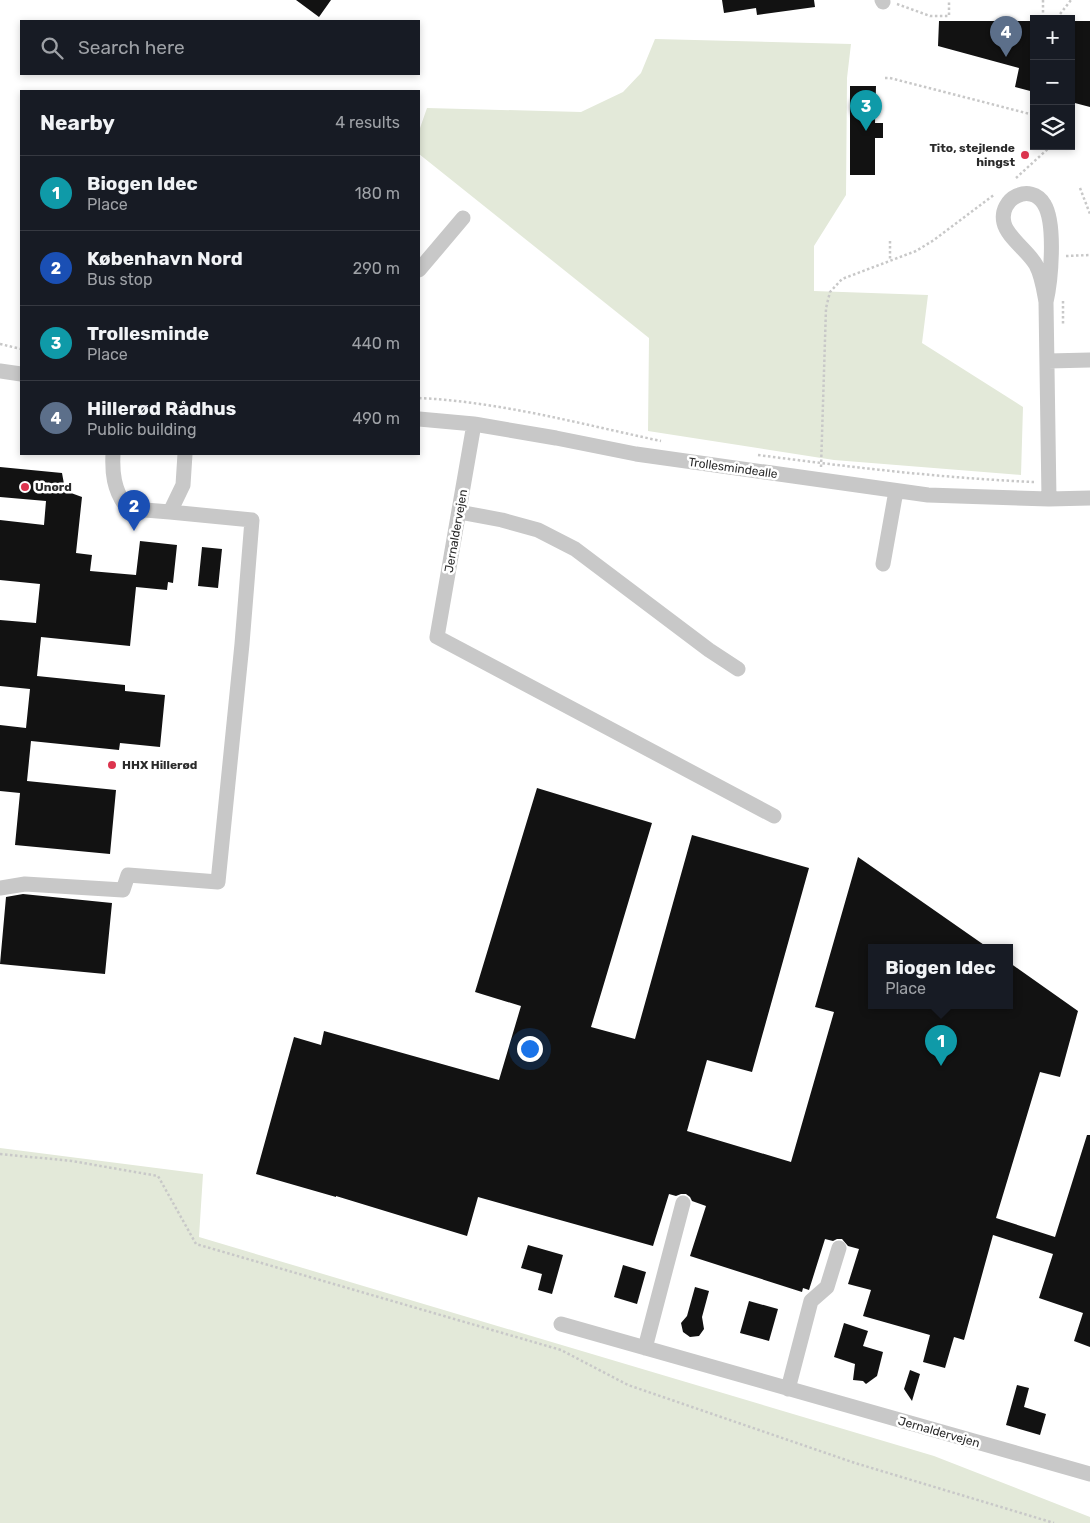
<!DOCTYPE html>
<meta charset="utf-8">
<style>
body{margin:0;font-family:Rubik,sans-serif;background:#242831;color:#f1f3f6}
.controls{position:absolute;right:15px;top:15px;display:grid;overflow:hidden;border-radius:0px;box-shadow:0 2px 8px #0003}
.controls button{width:45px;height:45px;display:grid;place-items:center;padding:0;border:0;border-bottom:1px solid #363941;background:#171b24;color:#f1f3f6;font:25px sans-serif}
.you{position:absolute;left:529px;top:1048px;width:18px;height:18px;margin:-12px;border:4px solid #fff;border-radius:50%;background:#1a73e8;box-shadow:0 0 0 8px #1a73e833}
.badge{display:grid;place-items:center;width:32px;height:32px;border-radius:50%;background:#dc344e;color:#fff;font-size:16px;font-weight:700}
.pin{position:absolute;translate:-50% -41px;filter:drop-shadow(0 1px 2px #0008)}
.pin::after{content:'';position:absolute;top:26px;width:18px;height:15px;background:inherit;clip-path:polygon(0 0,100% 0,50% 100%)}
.popup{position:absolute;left:868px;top:944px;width:145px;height:65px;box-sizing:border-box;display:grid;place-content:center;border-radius:0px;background:#171b24;filter:drop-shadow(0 1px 4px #0005);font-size:16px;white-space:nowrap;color:#9ea1a6}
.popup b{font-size:19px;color:#f1f3f6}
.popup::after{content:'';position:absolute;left:50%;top:100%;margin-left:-10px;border:10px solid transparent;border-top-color:#171b24}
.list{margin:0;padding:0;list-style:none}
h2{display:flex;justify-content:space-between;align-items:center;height:65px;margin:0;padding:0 20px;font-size:21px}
h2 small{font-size:16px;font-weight:400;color:#9ea1a6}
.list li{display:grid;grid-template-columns:32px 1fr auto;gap:15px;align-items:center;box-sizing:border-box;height:75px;padding:0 20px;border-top:1px solid #363941}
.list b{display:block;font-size:19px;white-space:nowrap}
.list p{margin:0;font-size:16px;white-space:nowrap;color:#9ea1a6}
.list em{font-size:16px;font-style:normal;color:#9ea1a6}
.icon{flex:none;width:28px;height:28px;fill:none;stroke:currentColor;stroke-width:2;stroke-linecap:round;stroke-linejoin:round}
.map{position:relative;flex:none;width:1090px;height:1523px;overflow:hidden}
.search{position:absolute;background:#171b24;box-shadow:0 2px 8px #0003;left:20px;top:20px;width:400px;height:55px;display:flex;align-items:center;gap:12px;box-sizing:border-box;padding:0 18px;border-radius:0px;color:#9ea1a6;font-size:19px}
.panel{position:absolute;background:#171b24;box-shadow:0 2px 8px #0003;left:20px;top:90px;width:400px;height:365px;border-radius:0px}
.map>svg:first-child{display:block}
</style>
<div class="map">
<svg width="1090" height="1523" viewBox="0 0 1090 1523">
<rect width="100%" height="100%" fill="#fff"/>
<path fill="#e3e9d9" d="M655,39L851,44L847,78L846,195L814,246V291L928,295L922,343L1023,407L1021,475L834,460L648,431L649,338L419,154V131L427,108L581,112L623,92L641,73Z
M0,1148L203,1174L199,1237L934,1456L1090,1517V1523H0Z"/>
<path fill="#121212" d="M296,0H331L319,17Z
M722,0H814L815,7L757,15L756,8L724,13Z
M939,21H1034V92L1015,87L1019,68L938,46Z
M1071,21H1090V107L1071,102Z
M850,86H876L875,123H883V138H875V175H850Z
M0,467L62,473L64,484L67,489L71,493L82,497L76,553L92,555L90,571L136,575L140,541L177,545L173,583L168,582L167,590L136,587L130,646L41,637L37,676L125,685V691L165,695L160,747L120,743L119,750L31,741L27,781L116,790L110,854L15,845L20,793L0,791V725L26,728L30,689L0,686V620L36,623L40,584L0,580V520L44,525L46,501L0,497Z
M202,547L222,549L218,588L198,586Z
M537,788L652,823L591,1027L635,1039L692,835L809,868L752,1072L707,1060L687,1131L791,1162L834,1012L815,1007L858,857L987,947H872V1005H1010V963L1078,1011L1060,1077L1040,1072L996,1218L1055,1237L1087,1135H1090V1347L1074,1341L1083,1313L1039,1298L1053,1254L993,1235L964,1340L954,1337L945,1368L923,1362L930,1335L863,1316L871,1290L848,1284L859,1249L848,1246L842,1239H837L833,1241L825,1239L809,1290L803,1288L802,1292L690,1256L706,1206L692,1201L690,1197L686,1194H681L676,1196L669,1194L653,1246L478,1197L467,1236L336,1196V1197L256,1174L294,1037L321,1045L324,1031L499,1080L521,1006L475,992Z
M23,894L112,903L105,974L0,964L6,897Z
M528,1245L563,1255L552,1294L538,1290L542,1274L521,1268Z
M623,1265L646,1272L637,1304L614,1297Z
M695,1287L709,1291L702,1317L704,1329L699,1336L690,1337L683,1332L681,1323L687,1316Z
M749,1301L778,1309L769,1341L740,1333Z
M844,1323L868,1331L863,1346L883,1352L877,1376L866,1384L863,1381L853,1380L855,1364L834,1357Z
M910,1370L920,1374L912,1401L904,1389Z
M1017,1385L1029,1388L1024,1407L1046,1414L1040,1435L1006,1425Z"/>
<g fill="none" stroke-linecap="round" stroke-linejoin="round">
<path stroke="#c8c8c8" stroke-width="2.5" stroke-dasharray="2.5 2.5" stroke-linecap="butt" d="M1043,0V18L1057,19
M897,4L930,16H949V0
M1057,18L1071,0
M885,78H890L1034,115
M1071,125L1074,126L1071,128
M1016,178L1051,146
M1080,188L1090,214
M890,241V261
M1066,256L1090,255
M1063,301V325
M0,344L21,349
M419,398C501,402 581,424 661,441
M758,455C850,467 941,478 1034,482
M821,467L826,308L830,292L842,279L916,251L934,240L995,194
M0,1154L72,1161L158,1176L196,1244L561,1350L628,1385L855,1463L1054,1523"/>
<path stroke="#c8c8c8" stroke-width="15" d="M882,0L883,2
M419,270L463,218
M1046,302C1044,291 1042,276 1036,265C1029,252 1007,237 1004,223C998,198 1031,182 1044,204C1056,223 1051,280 1046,302L1049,499
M1048,361L1090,360
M0,371L21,374
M419,419L474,424L556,438L636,454L928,495L1049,499L1090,498
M474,424L437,637L774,816
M113,454C112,473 114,489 125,505L145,510L170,512L183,485L185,454
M459,512L502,520L538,530L575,549L709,650L738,669
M883,564L896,491
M0,888L25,884L123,890L128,875L218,882L242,644L252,520L170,512
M561,1324L1090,1474
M645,1348L683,1203
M788,1389L811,1301L827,1287L839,1248"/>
</g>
<g fill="#dc344e" stroke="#fff" stroke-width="2">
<circle cx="1025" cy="155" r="5"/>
<circle cx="25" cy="487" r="5"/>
<circle cx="112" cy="765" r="5"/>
</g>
<g text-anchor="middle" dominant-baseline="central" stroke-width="5" stroke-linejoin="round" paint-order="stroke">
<g font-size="12" font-weight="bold" fill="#2b2b2b" stroke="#fff" text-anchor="start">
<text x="1015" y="148" text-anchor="end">Tito, stejlende<tspan x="1015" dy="14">hingst</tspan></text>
<text x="35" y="487">Unord</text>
<text x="122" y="765">HHX Hillerød</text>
</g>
<g font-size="12" fill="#2b2b2b" stroke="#fff">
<text transform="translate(733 468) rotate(8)">Trollesmindealle</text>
<text transform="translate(456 531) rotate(-80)">Jernaldervejen</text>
<text transform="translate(939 1432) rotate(16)">Jernaldervejen</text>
</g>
</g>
</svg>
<div class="controls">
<button>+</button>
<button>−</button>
<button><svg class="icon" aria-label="layers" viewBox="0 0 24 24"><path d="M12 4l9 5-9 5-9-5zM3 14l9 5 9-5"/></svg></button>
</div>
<div class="you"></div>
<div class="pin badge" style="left:941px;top:1066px;background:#0f9aa8">1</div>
<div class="popup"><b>Biogen Idec</b>Place</div>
<div class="pin badge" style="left:134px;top:531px;background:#1a4fb4">2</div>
<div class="pin badge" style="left:866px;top:131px;background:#0f9aa8">3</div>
<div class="pin badge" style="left:1006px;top:57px;background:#5c6f8a">4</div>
<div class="search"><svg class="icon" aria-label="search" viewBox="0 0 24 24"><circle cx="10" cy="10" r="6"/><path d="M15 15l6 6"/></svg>Search here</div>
<section class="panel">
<h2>Nearby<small>4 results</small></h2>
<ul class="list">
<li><span class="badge" style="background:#0f9aa8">1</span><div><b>Biogen Idec</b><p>Place</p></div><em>180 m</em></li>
<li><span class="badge" style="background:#1a4fb4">2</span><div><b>København Nord</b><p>Bus stop</p></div><em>290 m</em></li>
<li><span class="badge" style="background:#0f9aa8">3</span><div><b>Trollesminde</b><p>Place</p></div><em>440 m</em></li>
<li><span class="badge" style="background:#5c6f8a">4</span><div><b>Hillerød Rådhus</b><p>Public building</p></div><em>490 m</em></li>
</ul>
</section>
</div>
